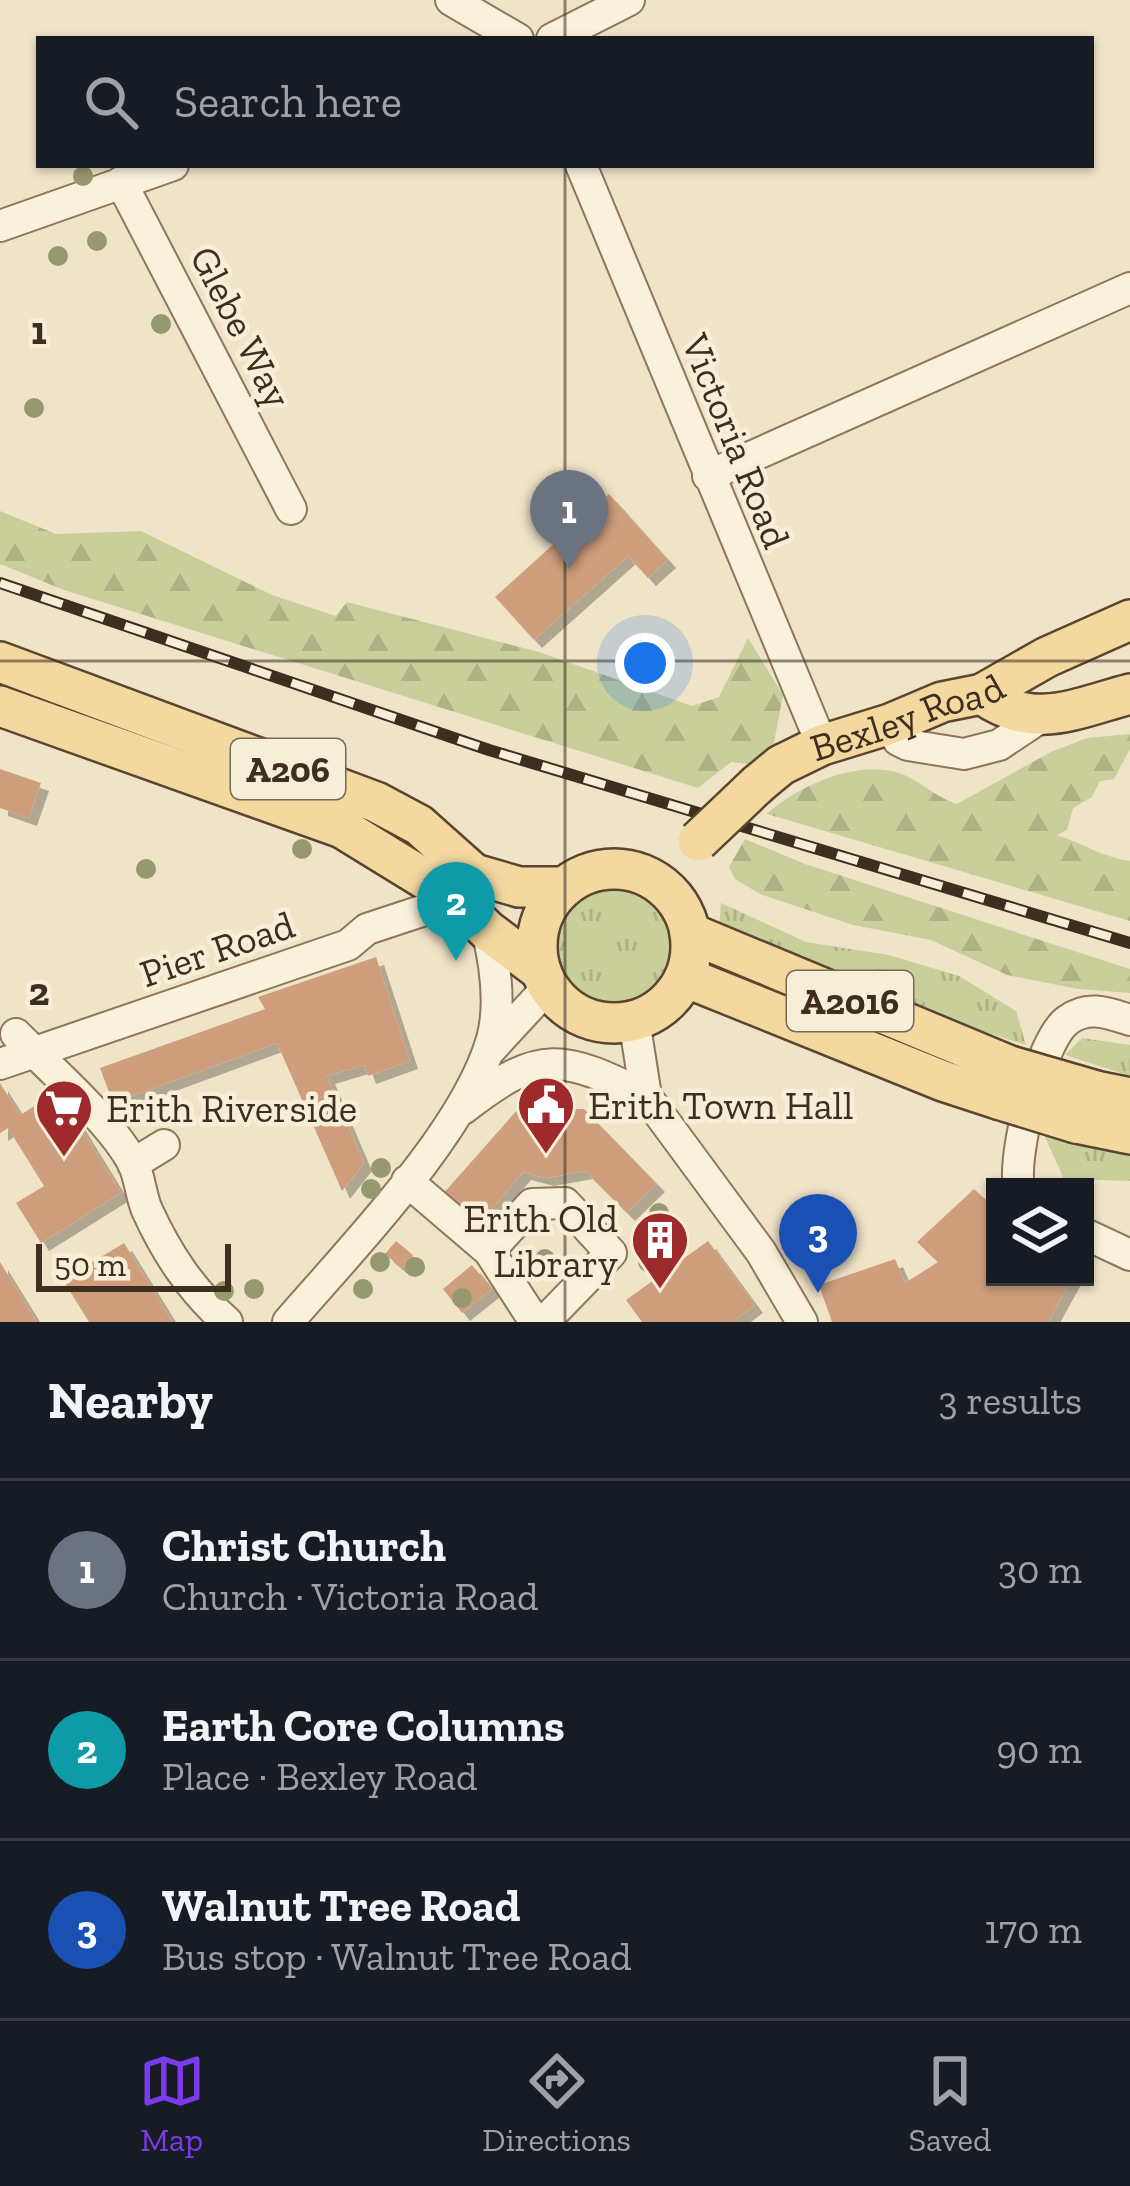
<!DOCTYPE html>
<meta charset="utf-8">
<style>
body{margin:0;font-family:"Zilla Slab",serif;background:#20242c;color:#f1f3f6}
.controls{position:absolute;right:36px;bottom:36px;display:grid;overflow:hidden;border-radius:0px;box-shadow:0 3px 9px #0004}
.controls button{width:108px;height:108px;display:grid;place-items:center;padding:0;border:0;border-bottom:3px solid #363941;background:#171b24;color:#f1f3f6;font:60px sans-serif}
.scale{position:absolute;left:36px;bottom:30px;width:195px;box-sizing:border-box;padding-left:12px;border:6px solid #3d2e20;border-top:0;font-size:33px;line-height:42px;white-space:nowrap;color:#3d2e20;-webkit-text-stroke:9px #f7eed8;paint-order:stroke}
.you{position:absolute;left:645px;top:663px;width:42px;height:42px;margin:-30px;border:9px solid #fff;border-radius:50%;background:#1a73e8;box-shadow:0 0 0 18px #1a73e833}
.badge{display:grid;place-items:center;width:78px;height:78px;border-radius:50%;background:#7c3aed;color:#fff;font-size:39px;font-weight:700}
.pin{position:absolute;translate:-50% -99px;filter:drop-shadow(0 3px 6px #0008)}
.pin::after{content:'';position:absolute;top:63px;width:42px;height:36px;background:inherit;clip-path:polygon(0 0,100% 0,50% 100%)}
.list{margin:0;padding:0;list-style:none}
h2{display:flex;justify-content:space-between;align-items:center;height:156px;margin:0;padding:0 48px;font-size:51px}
h2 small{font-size:39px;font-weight:400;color:#9ea1a6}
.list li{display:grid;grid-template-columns:78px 1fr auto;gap:36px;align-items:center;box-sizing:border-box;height:180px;padding:0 48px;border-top:3px solid #363941}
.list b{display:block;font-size:45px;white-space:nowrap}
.list p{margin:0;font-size:39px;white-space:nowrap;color:#9ea1a6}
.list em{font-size:39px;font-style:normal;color:#9ea1a6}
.icon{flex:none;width:66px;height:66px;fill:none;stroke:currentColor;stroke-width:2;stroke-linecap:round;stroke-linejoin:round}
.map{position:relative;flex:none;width:1130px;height:1322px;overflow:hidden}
.search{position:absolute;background:#171b24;box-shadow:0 3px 9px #0004;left:36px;right:36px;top:36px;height:132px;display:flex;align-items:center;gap:30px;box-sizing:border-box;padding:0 42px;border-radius:0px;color:#9ea1a6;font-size:45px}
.sheet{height:696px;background:#171b24}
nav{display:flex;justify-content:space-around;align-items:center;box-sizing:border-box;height:168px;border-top:3px solid #363941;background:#171b24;font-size:33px;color:#9ea1a6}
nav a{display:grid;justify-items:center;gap:6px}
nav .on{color:#7c3aed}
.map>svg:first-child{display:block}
</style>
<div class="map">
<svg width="1130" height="1322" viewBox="0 0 1130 1322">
<defs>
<pattern id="grass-tufts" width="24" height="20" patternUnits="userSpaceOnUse" patternTransform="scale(3)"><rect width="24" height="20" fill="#c9cf9b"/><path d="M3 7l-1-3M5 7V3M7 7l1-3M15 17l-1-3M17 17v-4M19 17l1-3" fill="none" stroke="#aeb285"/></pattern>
<pattern id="forest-firs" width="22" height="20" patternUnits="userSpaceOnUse" patternTransform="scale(3)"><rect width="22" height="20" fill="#c9cf9b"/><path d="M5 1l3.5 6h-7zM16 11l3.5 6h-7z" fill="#aeb285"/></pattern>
<filter id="shadow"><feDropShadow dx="8" dy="8" stdDeviation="0" flood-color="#0004"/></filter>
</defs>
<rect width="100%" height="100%" fill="#f0e4c8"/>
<path fill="url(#grass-tufts)" d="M557 947a57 57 0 1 1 114 0a57 57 0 1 1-114 0Z
M721,903L806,942L889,955L959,976L1016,1011L1026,1045L899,1004L719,928Z
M1082,1038L1130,1045V1076L1065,1055Z
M1044,1135L1130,1154V1181L1064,1179Z"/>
<path fill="url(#forest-firs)" d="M0,511L56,534L141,531L272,595L336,616L347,602L539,652L692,706L719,697L748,638L783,695L773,748L758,765L731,762L698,788L64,590L0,564Z
M1130,734V749L1114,779L1100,781L1092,797L1073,808L1067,830L1057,835C1085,844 1099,856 1130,861V921L767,814C797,786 857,759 899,773C920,780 936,798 957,804L1051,752L1087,738Z
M745,839L805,864L1130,969V993L1078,989L1007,975L931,940L853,925L760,894L735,879L729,867Z"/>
<path fill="#cf9f7d" filter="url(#shadow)" d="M609,494L668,560L648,578L628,556L534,640L495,597Z
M0,769L41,783L29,818L0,808Z
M376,957L410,1061L368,1076L364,1065L327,1076L364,1163L342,1191L277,1043L113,1103L100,1068L265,1009L258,997Z
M0,1083L20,1115L49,1097L73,1115L121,1193L41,1243L16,1203L44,1186L8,1128L0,1133Z
M519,1108L584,1109L657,1184L627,1213L585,1171L546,1178L523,1172L477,1227L441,1196Z
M974,1189L995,1208V1277H1073L1048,1322H832L819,1285L895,1259L905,1283L938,1262L917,1242Z
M396,1241L413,1255L402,1268L385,1254Z
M708,1241L755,1305L732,1322H642L626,1300Z
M124,1243L173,1322H89L63,1280Z
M0,1262L37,1322H0Z
M472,1265L492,1289L462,1313L443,1289Z"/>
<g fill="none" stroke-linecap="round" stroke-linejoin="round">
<defs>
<path id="minor" d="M451,0L518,39
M552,39L629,0
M581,165L822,745
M121,182L291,509
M0,226L173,165
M708,476L1130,288
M890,724L898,740L908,745L964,754L999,745L1041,717
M634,1020L646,1096L761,1252L802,1322
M16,1034C50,1069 113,1123 134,1165C140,1179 141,1196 147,1210C167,1254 191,1290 227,1322
M490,1050L548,987
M0,1064L348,945L367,929L455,900
M463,1109C541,1048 562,1055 646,1096
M133,1164L164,1145
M407,1181L489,1251L535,1322
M1019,1187C1012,1156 1041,1038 1068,1020C1088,1005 1108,1013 1130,1020
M1085,1234L1130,1255
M489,1251L532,1204L565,1203L611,1253L544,1322
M288,1322C351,1249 466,1131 492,1039C501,1006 495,963 487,930"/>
<g id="major">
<path d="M0,662L376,802L419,825L474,874L519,887H564"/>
<path d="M982,694C1033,731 1074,709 1130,694"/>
<path d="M0,706L342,828L451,895L487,930L541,971"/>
<path id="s1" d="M758,784L781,765L822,745L890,724L942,702L982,694L1047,657L1130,620"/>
<circle cx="614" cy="946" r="77"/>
<path d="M690,933L1010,1066"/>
<path d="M685,977L943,1081L998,1099"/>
<path d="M1096,1091L1130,1098"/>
<path d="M1076,1123L1130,1134"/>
</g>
</defs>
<use href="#minor" stroke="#8d765c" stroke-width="34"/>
<use href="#major" stroke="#5b4430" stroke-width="44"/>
<use href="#minor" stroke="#faf1dc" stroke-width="30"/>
<use href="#major" stroke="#f3d9a0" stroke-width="39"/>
<defs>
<path id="rail" d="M0,583L489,750L1130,943"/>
</defs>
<use href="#rail" stroke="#3d2e20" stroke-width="12"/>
<use href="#rail" stroke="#f7eed8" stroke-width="8" stroke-dasharray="22" stroke-linecap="butt"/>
<defs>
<path id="major-bridge" d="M698,841L758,784
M1010,1066L1096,1091
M998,1099L1076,1123"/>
</defs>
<use href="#major-bridge" stroke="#5b4430" stroke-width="44" stroke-linecap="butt"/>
<use href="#major-bridge" stroke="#f3d9a0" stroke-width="39"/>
</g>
<g fill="#96986f">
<circle cx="83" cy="176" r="10"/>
<circle cx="97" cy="241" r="10"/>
<circle cx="58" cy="256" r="10"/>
<circle cx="161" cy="324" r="10"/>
<circle cx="34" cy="408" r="10"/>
<circle cx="302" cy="849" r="10"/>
<circle cx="146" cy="869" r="10"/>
<circle cx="381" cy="1168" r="10"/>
<circle cx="371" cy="1189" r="10"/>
<circle cx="659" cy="1213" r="10"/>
<circle cx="545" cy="1259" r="10"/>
<circle cx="380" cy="1262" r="10"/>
<circle cx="648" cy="1262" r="10"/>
<circle cx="415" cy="1267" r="10"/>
<circle cx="254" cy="1289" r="10"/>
<circle cx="363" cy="1289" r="10"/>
<circle cx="224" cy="1291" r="10"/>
<circle cx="462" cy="1298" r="10"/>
</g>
<path fill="none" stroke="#3d2e20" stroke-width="3" stroke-opacity="0.55" d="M565,0V39M565,165V1322M0,661H1130"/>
<defs>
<symbol id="civic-pin" viewBox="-11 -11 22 30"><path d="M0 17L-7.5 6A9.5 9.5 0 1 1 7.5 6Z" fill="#9e2a2b" stroke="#f7eed8"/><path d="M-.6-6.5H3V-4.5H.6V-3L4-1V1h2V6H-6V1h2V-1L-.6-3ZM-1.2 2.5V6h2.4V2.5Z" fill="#fff"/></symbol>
<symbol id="supermarket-pin" viewBox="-11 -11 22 30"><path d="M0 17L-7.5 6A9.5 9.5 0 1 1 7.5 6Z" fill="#9e2a2b" stroke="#f7eed8"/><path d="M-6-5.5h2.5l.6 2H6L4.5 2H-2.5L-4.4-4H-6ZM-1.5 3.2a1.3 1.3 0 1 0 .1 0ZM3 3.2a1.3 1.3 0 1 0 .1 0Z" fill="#fff"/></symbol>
<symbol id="building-pin" viewBox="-11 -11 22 30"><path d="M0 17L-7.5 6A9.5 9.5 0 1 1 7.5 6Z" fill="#9e2a2b" stroke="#f7eed8"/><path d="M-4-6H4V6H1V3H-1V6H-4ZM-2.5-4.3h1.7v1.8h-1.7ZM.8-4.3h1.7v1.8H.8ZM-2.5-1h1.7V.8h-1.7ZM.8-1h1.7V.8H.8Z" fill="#fff"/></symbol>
</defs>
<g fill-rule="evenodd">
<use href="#civic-pin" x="513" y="1072" width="66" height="90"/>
<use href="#supermarket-pin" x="31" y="1075" width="66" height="90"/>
<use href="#building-pin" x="627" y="1207" width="66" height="90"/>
</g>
<g text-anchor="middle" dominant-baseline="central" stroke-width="9" stroke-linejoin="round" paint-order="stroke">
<g fill="#f7eed8" stroke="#756857" stroke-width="3">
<rect x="231" y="739" width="114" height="60" rx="9"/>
<rect x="787" y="971" width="126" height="60" rx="9"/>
</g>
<g font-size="36" font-weight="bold" fill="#3d2e20">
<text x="288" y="769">A206</text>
<text x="850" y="1001">A2016</text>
</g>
<g font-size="39" fill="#3d2e20" stroke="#f7eed8">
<text transform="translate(241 327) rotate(63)">Glebe Way</text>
<text transform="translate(736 441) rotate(68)">Victoria Road</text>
<text stroke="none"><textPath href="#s1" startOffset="165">Bexley Road</textPath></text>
<text transform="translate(217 949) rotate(-19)">Pier Road</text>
</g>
<g font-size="39" fill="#3d2e20" stroke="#f7eed8" text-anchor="start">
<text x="588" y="1105">Erith Town Hall</text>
<text x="106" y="1108">Erith Riverside</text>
<text x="618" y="1218" text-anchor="end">Erith Old<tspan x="618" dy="45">Library</tspan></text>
</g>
</g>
<g font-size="39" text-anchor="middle" font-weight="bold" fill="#3d2e20" stroke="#f7eed8" stroke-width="9" stroke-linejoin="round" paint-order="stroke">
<text x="39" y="344">1</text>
<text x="39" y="1005">2</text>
</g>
</svg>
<div class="controls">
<button><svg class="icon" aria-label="layers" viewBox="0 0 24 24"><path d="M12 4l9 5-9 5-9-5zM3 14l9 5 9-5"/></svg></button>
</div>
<div class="scale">50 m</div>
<div class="you"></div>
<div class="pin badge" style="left:569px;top:569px;background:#6b7280">1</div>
<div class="pin badge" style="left:456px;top:961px;background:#0f9aa8">2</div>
<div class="pin badge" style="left:818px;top:1293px;background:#1a4fb4">3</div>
<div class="search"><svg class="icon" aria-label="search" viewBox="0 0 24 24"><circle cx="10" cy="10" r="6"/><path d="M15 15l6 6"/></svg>Search here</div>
</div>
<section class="sheet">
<h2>Nearby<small>3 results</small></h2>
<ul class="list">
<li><span class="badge" style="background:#6b7280">1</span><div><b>Christ Church</b><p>Church · Victoria Road</p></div><em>30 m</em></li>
<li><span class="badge" style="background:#0f9aa8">2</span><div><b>Earth Core Columns</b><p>Place · Bexley Road</p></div><em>90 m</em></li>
<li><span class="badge" style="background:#1a4fb4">3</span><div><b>Walnut Tree Road</b><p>Bus stop · Walnut Tree Road</p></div><em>170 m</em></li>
</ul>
</section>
<nav>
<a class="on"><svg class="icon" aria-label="map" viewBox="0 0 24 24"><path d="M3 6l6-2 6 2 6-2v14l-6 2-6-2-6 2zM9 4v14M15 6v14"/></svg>Map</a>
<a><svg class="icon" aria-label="directions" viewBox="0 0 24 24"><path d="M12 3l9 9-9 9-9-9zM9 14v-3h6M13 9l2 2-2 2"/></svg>Directions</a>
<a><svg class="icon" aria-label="saved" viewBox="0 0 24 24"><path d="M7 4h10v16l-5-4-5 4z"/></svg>Saved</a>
</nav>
